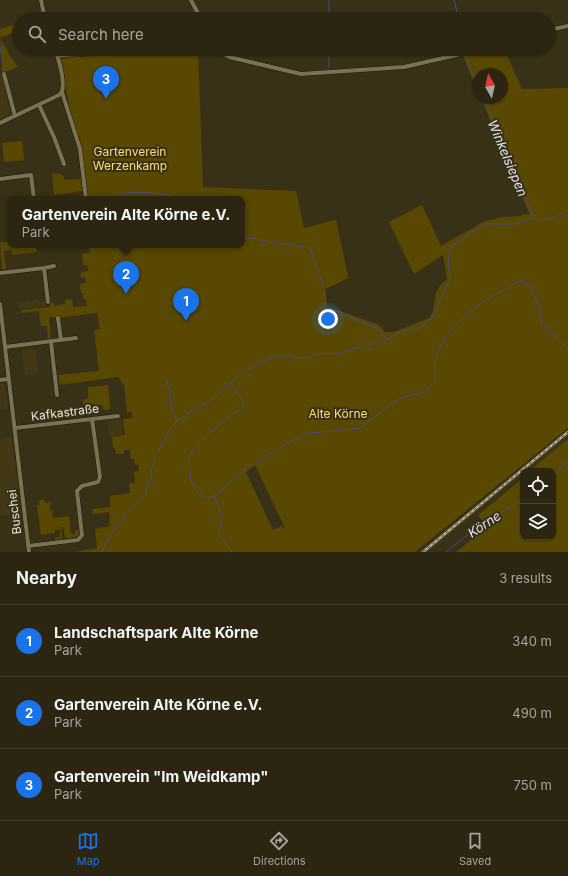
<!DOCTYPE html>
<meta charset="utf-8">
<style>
body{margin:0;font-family:Inter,sans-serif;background:#332d1a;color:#f1f3f6}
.controls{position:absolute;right:12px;bottom:12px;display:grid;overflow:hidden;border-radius:8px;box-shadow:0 1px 3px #0004}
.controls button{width:36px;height:36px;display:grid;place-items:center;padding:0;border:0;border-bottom:1px solid #474231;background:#2b2511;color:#f1f3f6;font:20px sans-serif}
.compass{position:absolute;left:472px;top:68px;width:36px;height:36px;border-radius:50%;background:#2b2511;box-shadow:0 1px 3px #0004;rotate:352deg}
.you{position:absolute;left:328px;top:319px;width:14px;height:14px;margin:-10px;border:3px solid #fff;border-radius:50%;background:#1a73e8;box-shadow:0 0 0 6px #1a73e833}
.badge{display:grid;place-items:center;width:26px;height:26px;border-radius:50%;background:#1a73e8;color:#fff;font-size:13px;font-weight:700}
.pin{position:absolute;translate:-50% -33px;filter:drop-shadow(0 1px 2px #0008)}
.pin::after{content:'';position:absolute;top:21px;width:14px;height:12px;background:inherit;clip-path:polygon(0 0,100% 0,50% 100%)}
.popup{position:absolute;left:7px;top:196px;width:238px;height:52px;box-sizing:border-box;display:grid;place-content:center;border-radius:8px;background:#2b2511;filter:drop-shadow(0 1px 3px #0005);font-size:13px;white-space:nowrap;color:#a6a59f}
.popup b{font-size:15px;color:#f1f3f6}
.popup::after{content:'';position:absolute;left:50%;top:100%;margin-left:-8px;border:8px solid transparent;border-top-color:#2b2511}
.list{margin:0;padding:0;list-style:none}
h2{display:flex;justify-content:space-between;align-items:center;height:52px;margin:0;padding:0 16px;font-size:17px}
h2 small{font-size:13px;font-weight:400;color:#a6a59f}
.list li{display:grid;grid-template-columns:26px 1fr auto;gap:12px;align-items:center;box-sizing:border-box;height:72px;padding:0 16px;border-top:1px solid #474231}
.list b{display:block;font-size:15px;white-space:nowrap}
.list p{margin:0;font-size:13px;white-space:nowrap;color:#a6a59f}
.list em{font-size:13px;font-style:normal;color:#a6a59f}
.icon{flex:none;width:22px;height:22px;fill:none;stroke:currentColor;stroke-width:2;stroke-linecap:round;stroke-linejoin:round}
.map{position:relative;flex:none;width:568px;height:552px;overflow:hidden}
.search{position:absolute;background:#2b2511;box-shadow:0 1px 3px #0004;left:12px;right:12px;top:12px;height:44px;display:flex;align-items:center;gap:10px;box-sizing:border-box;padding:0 14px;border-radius:22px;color:#a6a59f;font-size:15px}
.sheet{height:268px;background:#2b2511}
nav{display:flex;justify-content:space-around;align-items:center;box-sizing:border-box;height:56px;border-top:1px solid #474231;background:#2b2511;font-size:11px;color:#a6a59f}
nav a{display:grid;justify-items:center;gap:2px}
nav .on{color:#1a73e8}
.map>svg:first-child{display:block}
</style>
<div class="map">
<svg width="568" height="552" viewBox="0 0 568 552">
<rect width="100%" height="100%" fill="#393117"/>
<path fill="#423816" d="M3,73L10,114L0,119V74Z
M38,299L39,302L45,301L46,306L40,307L39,304V307L33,308L32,305V308L26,309L25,306V309H19L18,302L24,301V303L25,301L31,300L32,303V300Z
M36,349L38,374L25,376L22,350Z
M0,384H5L8,409L0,410Z
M121,419L122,435H117L115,433V436H109L107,421L113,420L114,423L115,420Z
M568,430V437L559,445L527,471H523V474L428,552H419Z
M12,437L21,513L0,516V439Z"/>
<path fill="#594801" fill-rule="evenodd" d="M19,23V31L0,38L9,54L18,67L2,73L0,29Z
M483,49H504L522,89L568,88V428L415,552H74L97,548L95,529L110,526L109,512L92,514L93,509L110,507V496L130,493L129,484L135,483L134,472L139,471L138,464L135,465L134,459H131L130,450H124V454H116L115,448H113L112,437L125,435L123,419L132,418V412H127L124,385L118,377L60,385L58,375L99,371L94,330L100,329L97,313L56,318L49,316L51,338H48L47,326H41L39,311L22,313L21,310L50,307V303H54V306L65,304V300L72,299L73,307L87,306L86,299L84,300L83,293H81L80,284L86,283L85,277L81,278V272L88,271L87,265H83L82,254L90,253L89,245H242V199H88L82,152L71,114L60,61L63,57L198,50L203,187L296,191L304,228L336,220L348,276H347L349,278L325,289L326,306L379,325L385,332H394L429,318L433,312L436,293L440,286L447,279L443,255L414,274L389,222L422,205L441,246L485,221L502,217L521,216L523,214L530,215L481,98H502V74H478V91L462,54ZM255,465L285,528H283L282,526L273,530L246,472Z
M22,141L24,160L4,162L2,143Z
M52,173L60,174L64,176V180L81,179L83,191L54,195Z
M10,241V245H36L37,252L12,255L11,250L4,251L6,269H2L0,243Z
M108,385L110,409L103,410V405L86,406V404H83V400L88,398V387Z
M568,439V552H456L487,527L478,515L523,478V537H553V471H529Z
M44,499L45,503L52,502L50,504L51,511L46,512L55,511L52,513L53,518L69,516L71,534H75V531L79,530L78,536L66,539L67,537H65L63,527H61L62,539L55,540V538L60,537V529L55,530V533L41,535L37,505H40L39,500Z"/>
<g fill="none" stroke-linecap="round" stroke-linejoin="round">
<path stroke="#494884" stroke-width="1" d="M454,0L459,19
M329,19V0
M0,47L5,72
M466,59L478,87
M329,69V49
M125,193C136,191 172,193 180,199
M111,199L123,194
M539,220L551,219L568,211
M242,237L310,248L323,285
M325,291L326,307L377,328L386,339
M166,379L169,390
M435,383C438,378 433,364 437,354C452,316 488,298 522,280L530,288L538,302L542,324L568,349
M170,394L171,406L177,421
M336,431L360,428L400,398L425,392L428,390L432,384
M282,446L308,433L335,431
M158,451L172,426L181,417H185L190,411L195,410L214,398L240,374L274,356H289L295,358L311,357L315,354L339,353L386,340L404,330H416L431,319L450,280L448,256L454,244L485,224H515L534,218L483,98
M190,466C189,463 189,460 189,457C194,442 232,415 245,405L231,383
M190,469C189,482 198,503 214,496L241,473L247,470L266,455L282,447
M553,478L568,460
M214,496L222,516L219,535L232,552
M102,552C110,531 129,509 146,494V488L152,478L151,471L155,459
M446,552L479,526L523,499"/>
<defs>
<path id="minor" d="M41,0L45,19
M191,0L201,19
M549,30L568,26
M55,49C59,61 65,79 62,92L80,149L86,199
M216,49L229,57L301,74L404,67L483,49
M58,56L64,55L166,49
M4,74L15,116
M39,105L54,137L64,164
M0,123L59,95L62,92
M0,179L31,175L34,199
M44,268L54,266
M0,273L44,268L48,302
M0,304L29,552
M58,318L61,340
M51,342L57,395
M5,347L76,338
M0,380L8,379
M15,428L118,416
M28,546L78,540L82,535L77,491L82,486L98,482L100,477L92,419"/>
</defs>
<use href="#minor" stroke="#201901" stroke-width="5"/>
<use href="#minor" stroke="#7a7255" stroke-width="4"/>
<defs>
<path id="rail" d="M423,552L568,432"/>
</defs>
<use href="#rail" stroke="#b7b2a0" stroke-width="2.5"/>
<use href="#rail" stroke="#393117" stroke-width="1" stroke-dasharray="3" stroke-linecap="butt"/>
</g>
<g text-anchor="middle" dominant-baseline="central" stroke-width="4" stroke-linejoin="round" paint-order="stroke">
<g font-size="12" fill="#fddf77" stroke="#393117">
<text x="130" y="151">Gartenverein<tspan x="130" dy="14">Werzenkamp</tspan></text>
<text x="338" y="413">Alte Körne</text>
</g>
<g font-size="12" fill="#e6e2d2" stroke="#393117">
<text transform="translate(65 412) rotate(-7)">Kafkastraße</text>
<text transform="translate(14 512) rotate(-97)">Buschei</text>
</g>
<g font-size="13" font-style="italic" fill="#e1e3f6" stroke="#393117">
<text transform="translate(508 158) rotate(67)">Winkelsiepen</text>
<text transform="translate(484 524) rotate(-34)">Körne</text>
</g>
</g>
</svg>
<div class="controls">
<button><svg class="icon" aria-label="locate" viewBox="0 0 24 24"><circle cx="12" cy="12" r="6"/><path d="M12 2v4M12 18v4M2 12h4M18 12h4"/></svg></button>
<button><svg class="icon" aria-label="layers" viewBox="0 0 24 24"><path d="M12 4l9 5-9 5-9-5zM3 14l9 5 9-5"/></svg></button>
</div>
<svg class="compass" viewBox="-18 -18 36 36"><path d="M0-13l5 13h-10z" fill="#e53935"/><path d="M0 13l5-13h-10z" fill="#a6a59f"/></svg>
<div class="you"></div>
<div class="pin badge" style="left:186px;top:321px">1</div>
<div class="pin badge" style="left:126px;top:294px">2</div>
<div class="popup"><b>Gartenverein Alte Körne e.V.</b>Park</div>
<div class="pin badge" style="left:106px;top:99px">3</div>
<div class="search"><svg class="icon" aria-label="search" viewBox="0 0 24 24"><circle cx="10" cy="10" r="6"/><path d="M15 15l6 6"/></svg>Search here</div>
</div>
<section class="sheet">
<h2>Nearby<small>3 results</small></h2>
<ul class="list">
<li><span class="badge">1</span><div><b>Landschaftspark Alte Körne</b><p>Park</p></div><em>340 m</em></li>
<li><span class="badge">2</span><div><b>Gartenverein Alte Körne e.V.</b><p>Park</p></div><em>490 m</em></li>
<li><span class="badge">3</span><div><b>Gartenverein &quot;Im Weidkamp&quot;</b><p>Park</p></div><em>750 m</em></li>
</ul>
</section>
<nav>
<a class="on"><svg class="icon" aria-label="map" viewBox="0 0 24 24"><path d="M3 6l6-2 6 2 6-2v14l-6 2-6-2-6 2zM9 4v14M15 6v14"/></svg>Map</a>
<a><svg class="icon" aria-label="directions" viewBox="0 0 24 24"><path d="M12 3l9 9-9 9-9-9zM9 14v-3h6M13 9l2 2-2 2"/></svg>Directions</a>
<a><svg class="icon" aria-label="saved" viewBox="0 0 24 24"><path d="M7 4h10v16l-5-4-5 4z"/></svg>Saved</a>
</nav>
